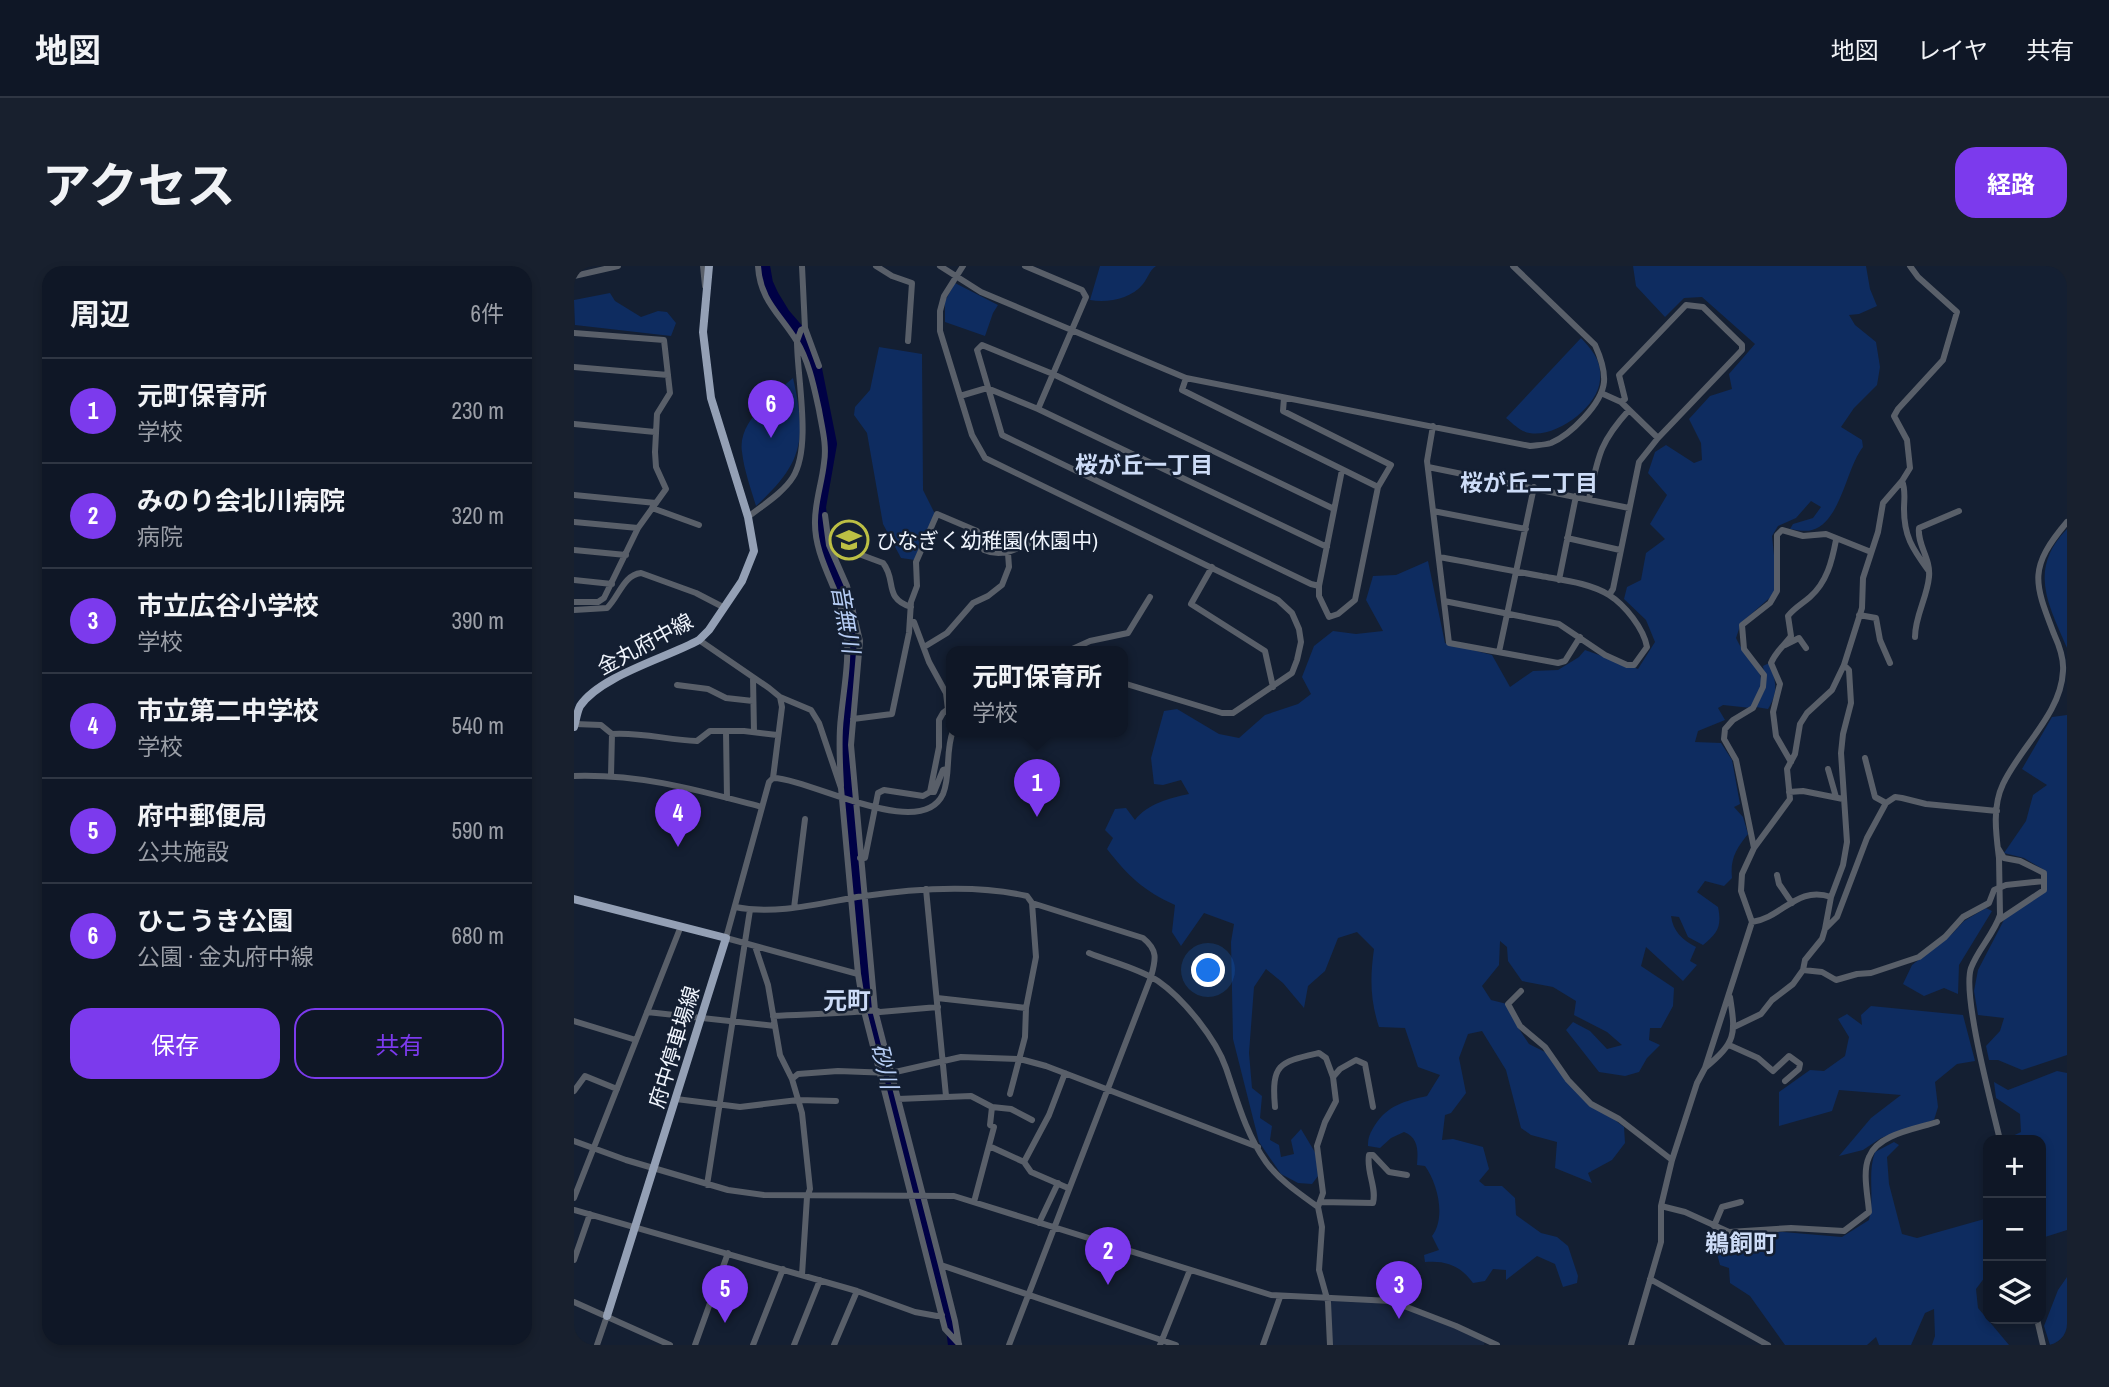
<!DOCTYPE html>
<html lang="ja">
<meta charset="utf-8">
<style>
body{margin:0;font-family:"Archivo Narrow","Noto Sans JP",sans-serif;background:#18202e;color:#f1f3f6}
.controls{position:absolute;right:21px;bottom:21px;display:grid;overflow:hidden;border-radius:14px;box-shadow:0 4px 10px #0003}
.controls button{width:63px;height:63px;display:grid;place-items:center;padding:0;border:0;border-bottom:2px solid #2f3643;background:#0f1726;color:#f1f3f6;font:35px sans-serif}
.you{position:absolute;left:635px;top:705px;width:24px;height:24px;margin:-18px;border:5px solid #fff;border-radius:50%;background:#1a73e8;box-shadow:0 0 0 10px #1a73e833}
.badge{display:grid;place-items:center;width:46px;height:46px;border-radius:50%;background:#7c3aed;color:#fff;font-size:23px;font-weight:700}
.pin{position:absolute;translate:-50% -58px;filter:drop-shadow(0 2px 4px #0008)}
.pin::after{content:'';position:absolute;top:37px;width:24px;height:21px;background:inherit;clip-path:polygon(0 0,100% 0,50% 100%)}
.popup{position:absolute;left:372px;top:380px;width:182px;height:91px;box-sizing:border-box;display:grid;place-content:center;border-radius:14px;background:#0f1726;filter:drop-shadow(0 2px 5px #0005);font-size:23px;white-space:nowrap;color:#9b9fa7}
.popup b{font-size:26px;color:#f1f3f6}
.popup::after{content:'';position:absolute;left:50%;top:100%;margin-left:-14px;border:14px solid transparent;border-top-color:#0f1726}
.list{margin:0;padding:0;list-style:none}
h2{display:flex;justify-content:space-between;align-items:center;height:91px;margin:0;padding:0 28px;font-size:30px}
h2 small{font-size:23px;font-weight:400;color:#9b9fa7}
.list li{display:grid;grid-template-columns:46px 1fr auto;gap:21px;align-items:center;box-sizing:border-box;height:105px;padding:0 28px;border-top:2px solid #2f3643}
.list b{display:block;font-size:26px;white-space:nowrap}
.list p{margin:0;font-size:23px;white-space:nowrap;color:#9b9fa7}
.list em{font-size:23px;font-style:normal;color:#9b9fa7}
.actions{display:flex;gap:14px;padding:21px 28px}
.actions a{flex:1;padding:16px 0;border:2px solid #7c3aed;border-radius:21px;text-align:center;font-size:24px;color:#7c3aed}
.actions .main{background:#7c3aed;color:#fff}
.icon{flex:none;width:38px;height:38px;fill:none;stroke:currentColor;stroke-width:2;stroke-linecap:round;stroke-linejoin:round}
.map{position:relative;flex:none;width:1493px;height:1079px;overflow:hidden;border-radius:21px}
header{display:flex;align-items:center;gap:42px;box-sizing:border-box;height:98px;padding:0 35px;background:#0f1726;border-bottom:2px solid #2f3643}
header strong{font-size:33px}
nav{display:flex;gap:38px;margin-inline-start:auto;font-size:24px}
.intro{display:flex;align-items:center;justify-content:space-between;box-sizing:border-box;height:168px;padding:0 42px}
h1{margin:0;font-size:49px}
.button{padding:18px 32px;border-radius:21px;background:#7c3aed;color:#fff;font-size:24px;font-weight:700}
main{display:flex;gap:42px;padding:0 42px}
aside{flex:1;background:#0f1726;border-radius:21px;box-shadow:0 4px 10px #0003}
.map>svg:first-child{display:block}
</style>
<header>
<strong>地図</strong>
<nav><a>地図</a><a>レイヤ</a><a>共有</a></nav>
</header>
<div class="intro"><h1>アクセス</h1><a class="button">経路</a></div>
<main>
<aside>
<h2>周辺<small>6件</small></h2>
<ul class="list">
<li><span class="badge">1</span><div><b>元町保育所</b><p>学校</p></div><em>230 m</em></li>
<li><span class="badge">2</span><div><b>みのり会北川病院</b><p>病院</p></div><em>320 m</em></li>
<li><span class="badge">3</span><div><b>市立広谷小学校</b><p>学校</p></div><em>390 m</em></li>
<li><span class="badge">4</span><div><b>市立第二中学校</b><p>学校</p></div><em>540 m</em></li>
<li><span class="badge">5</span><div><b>府中郵便局</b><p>公共施設</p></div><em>590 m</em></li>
<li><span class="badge">6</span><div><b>ひこうき公園</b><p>公園 · 金丸府中線</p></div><em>680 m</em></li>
</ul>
<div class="actions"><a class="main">保存</a><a>共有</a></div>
</aside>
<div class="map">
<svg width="1493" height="1079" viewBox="0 0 1493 1079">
<rect width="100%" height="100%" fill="#141f32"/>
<path fill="#18263f" d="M753,1033L817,1035L911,1074L910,1079H756Z"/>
<path fill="#0e2c60" d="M526,0H582C575,5 574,12 569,18C557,33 534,37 516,34Z
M1059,0H1292L1296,23L1303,40L1285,48L1275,49L1281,59L1302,76L1306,101L1303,119L1280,142L1267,161L1288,174L1289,181C1272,202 1267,256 1238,264C1232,266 1222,264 1216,263L1219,258L1239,252L1247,241L1237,235L1222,252L1204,260L1198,270L1203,318L1200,328L1167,357L1162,372C1177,404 1201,403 1177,442L1149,439L1144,442L1151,454L1124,465L1121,476L1147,477L1158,494L1166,538L1160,541L1169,551L1174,568C1162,583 1156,593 1158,612L1150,620L1131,615L1123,626L1144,641C1148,660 1144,667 1129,679L1114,671L1105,651L1097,650C1099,665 1108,674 1122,681L1116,695L1123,699L1109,715L1072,681L1067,700L1100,722L1099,740L1087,762H1076L1075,774L1086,779L1073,792L1065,806L1051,810L1025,806L992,764L999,756L1016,765L1033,783L1048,779L1033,766L1000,749L1002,735L979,721L948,715L934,695L933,681L926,675L925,699L908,720L917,734L933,738L943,760L955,778L973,787L1014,839L1033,848L1050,861L1051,877L1038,894L1014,907L1018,917L981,902L983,876L957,869L947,862L932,804L908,765L894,768L885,792L892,827L877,847L871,849L868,874L879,873L909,881L915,903L905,915L911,920H928L941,932L942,949L967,967L983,971L994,980L1004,1010L1003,1017L989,1021L981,998L963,990L932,1014V1004L919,1003L911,1015L899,1017C887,1000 872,994 851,996L850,989L865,984L858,970C872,952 864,918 851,900L843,899C844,885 845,872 830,866L817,872L806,882L794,880C794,871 796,867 801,859C814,839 831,835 853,830L866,809L844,801L831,762L805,761C796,734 796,711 800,683L783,666L764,672L751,705L734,720L730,742L709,717L692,703L680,721L675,787L678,822L688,830L686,852L698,860L696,874L705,879L707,891L720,888L717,874L727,863L742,888L744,910L738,918L724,917L707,908L685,876L659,773L657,676L660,658L630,647L607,680L598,666L601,639C570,625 554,610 533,583L539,572L531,564L541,543L552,542L561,554C573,538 596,532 615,528L607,514L589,519L580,518L577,492L590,445L603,443L645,468L665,472L691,449L724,438L737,428L728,411L740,380L759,365L782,368L809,365L792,334L799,310L822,309L854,295L871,377L918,389L936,421L959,405L984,404L1005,391L1011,384L1064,403L1081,376L1072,354L1050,333L1053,321L1067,314L1072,287L1091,273L1076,258L1093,229L1074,207L1081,186L1092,179L1120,197L1128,194L1127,177L1115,153L1136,130L1158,123L1155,108L1181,78L1128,31L1110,32L1091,51L1062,20Z
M381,17L424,39L419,47L411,70L371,56V35Z
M36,27L41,35L67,51L84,45L93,46L102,57L97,70L1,59L0,34Z
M1007,72C1019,85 1028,95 1026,114C1024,143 976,177 949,165C943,162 937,156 932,152Z
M305,81L348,88L349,224L361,248L341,294L327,292L309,258L293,167L280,149L281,141L296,124Z
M219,112C233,174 229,197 182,240C177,223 170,204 168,186C163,156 199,129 219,112Z
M1493,263V382C1474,338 1454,303 1493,263Z
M1195,397C1202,415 1205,425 1194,443L1182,441L1192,421L1189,400Z
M1493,449V789L1448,804L1424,794H1415L1412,780L1426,765L1430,752L1404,749L1400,725L1404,704L1431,652L1473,624L1472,605L1450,592L1430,587L1452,555L1459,529L1473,519L1448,503L1478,451Z
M1412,642L1418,645L1385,699L1384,728L1370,722L1350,730L1329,718L1338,699L1378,668L1390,655Z
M1297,740L1389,749L1401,795L1383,798L1361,816L1364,841L1360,854L1307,872L1289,884L1265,890L1297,852L1327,829L1265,824L1258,845L1205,860V826L1236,804L1250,805L1271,790L1275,771L1264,753L1273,748L1288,759L1287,749Z
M1483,805L1493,807V964L1471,971L1467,969V874H1430L1447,866L1446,848L1422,832L1420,816L1434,824Z
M1320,876L1325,879L1313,891L1315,918L1328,968L1343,972L1414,952V1007L1402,1023L1404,1042L1435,1079H1358L1361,1070L1360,1043L1351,1047L1337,1079H1305L1302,1071L1293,1079H1211L1176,1030L1156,1017L1155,1002L1146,999L1142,984L1143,966L1164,968L1209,966L1268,971L1295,954C1301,931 1293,908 1301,886Z
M1493,1011V1079H1476L1470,1060L1484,1024Z"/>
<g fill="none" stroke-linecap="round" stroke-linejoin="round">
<path stroke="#000145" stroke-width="12" d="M190,0L193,17L199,30L210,48L223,63L242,103L257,178L246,241L249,275L255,296L268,318L277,349L281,377L273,478L274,516L296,737L377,1054L380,1079"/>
<path stroke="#595f69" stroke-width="6" d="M129,0L131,20
M184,0C186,34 205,47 222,74C235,95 240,121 245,144C248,162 253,179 250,197C248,216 241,236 241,255C240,293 266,324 272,361C276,393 270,420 267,451C264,474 266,497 267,520
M228,0L231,62L245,100
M302,0L318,10L338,17L334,75
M366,0L407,26L612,112L956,180C963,179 971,179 977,177C996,169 1028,138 1030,116C1031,104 1026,90 1021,79L939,0
M389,0L370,30L366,45V65L398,169L411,192L704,334L718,347L725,363L727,376L723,394L718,407L659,447H648L549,417
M451,0L508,24L512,31L464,143
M0,10L44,0
M0,67L90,74L96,127L83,148L81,186L82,201L92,223L64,262L30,332L24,336H0
M0,101L94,109
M612,112L608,124L804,221
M1027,127L1047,136L1084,172
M386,130L413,122L464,143L753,281
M710,132L709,145L817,199L804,221L781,334L764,348L755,351L745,330V320L768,204
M0,158L81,166
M859,160L853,195L875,377L984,397L991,395L1006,371
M854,201L1055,242
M1328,215C1332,224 1330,233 1330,243C1330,270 1338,282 1354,304
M0,229L82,237
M1015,233C1024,191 1025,177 1055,144
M78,242L125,259
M859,245L952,263
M251,249L255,279L273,320L286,375L277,479L301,744L367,999L381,1055L385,1079
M174,251C189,239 209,227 219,211C238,180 223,112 223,75L227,64L231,62
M0,256L64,262
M993,272L1046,284
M255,279L258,278L309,297C323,314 309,332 337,341
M0,284L52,289
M865,291C899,297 933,304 967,310C988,314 1016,317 1035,329C1051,339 1070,363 1073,381L1060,399H1053L1031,389L985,358L870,335
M638,301L617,338L691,385L699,421
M0,314L38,318
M985,314L1002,230
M745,320L737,318L428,169L403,84L408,79L479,108L760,243
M1035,329L1039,323L1065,196L1084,172L1168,84V79L1129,41L1112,39L1045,109L1051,133L1047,136
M0,344L33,342C45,331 49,309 67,307L122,327L149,341
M1285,349L1302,352L1306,374L1316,397
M336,355L340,356L355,396L372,427L374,444
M1341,371C1341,350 1353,332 1355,311C1357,292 1343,279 1345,262L1385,245
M125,374L195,422L206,431L208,441L199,512L195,516L152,672L284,708
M1211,379L1225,372L1232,382
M350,381L373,367L399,337L414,330L428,319L435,301L434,287
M494,385L516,375L554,367L576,331
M925,386L960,221
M179,412L180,466
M103,419L134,423L152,432L179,435
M206,431L237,444L245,457L267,522L284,708L290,745L371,1063L385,1078
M279,453L318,448L335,367L337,336L343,320L342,296L363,248L403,265L410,284C428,292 443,283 460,275
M1,458L27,459L38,468C67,466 94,474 123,475L136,465H170L203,469
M152,465L153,532
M1291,492L1301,531L1312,537
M1217,496L1202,470L1199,446L1206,418L1197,397C1202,385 1210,380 1217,370L1214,350C1220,342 1228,338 1236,331C1253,316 1258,295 1262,274
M1254,503L1262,531
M37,509L38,468
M0,510C68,508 123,524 188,541
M199,512C238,513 347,576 369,528C377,509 371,485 379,465
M356,526H360L369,504L373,503
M1215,526L1229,525L1269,533
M1180,582L1162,494L1150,473L1151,463L1159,454L1179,442L1189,421L1190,409L1170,383L1168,359L1196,337L1203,325V269L1208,264L1229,270L1252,268L1297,286
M1424,582L1430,592L1446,595L1470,607V624L1425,654
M286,592H291L304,527L310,524L349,530L356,526L365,481V454L369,447L377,441
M1425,592C1422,568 1418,541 1429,518C1447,480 1487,448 1489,405C1490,393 1485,379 1480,368C1460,316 1454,302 1493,256
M1203,609L1205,618L1218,637
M352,623L372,830
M161,641C201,649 243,638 283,631C335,623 402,618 453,630L458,637L462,691L452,742L451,771L436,828
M220,642L231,553
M1178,656C1208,652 1223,619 1257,631
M1252,662L1263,651L1293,572L1312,537L1321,531L1328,532L1352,538L1423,545
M181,680L194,719L206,789L218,813
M515,687C537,696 564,702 584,715C610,733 642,773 652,802C663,834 672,868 692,896C705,914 726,928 744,941
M1229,704L1248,706L1262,714L1283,708L1297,707L1345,691L1371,671L1389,651L1415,637L1420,624L1432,619L1470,615
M947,725L934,738L946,760L971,781L994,814L1017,838L1045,853L1098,894
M363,732L452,742
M73,746L201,760
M199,750C233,748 266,748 301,744L306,746L364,741
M0,755L62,774
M1160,761L1187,748L1198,734L1219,718L1229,704L1231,694L1248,673L1251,663L1257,631L1269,599L1273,576L1267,487L1269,468L1277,437L1275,404L1270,399
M1155,779L1184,792L1199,805L1215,790L1226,798L1225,803L1211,815
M1131,802C1162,776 1162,769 1156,731
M759,811L766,803L782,794L791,798L799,841
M0,825L11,810L43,823
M102,833L166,841L224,834L262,835
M324,833L397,830L418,841L416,859L420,861L400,936
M418,841L437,843L458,854
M701,841C697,797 706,796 745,787L752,792L759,811L762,835L751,856L743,880L749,927L744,941L748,961L745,1004L754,1036L756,1079
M1426,874C1418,840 1388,729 1397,702C1404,683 1420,668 1426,649
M0,875L52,894L154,924L190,929L380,930L697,1029L817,1035L882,1060L923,1079
M415,880L450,896L457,906L494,922
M450,896L475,849L491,807
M133,919L176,644
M0,932L107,660
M746,936L799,937C803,921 792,906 795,889H799L815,906L833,909
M1087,940L1111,946L1155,966L1217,962L1270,965L1295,946C1294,930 1288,906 1295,891C1304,868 1342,863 1363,856
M0,944L283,1025L341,1046L363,1050L368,1049
M465,957L484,917
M1140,960L1148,941L1167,936
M0,994L16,948
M367,999L602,1079
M228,1009L233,931L236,923L228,847L218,813L224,808L264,805L317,807L387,791L446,793L472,800L684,881
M1076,1013L1194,1079
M0,1036L96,1079
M1463,1053L1469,1079
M23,1079L33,1050
M121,1079L154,987
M179,1079L209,1003
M220,1079L246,1014
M260,1079L283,1025
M435,1079L577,711C582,693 584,684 569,672L458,637
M586,1079L616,1004
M689,1079L706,1031
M1057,1079L1087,976V940L1098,894L1123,817L1131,802L1178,656L1167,625L1168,608L1180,582L1216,533L1213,503L1221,488L1226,458L1233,447L1258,424L1270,399L1288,342L1289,312L1304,266L1309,237L1328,215L1336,202L1333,174L1320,150L1324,143L1369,94L1383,46L1344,11L1336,0"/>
<path stroke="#94a0b5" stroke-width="8" d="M0,461C2,454 3,446 6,440C26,410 92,392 125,374L135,364L168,315L180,285L174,251L137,132L129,66L135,0
M0,633L152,672L33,1050"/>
<path stroke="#595f69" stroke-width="6" d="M1425,592L1426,649"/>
</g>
<defs>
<symbol id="school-ring" viewBox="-11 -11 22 22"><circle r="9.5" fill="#141f32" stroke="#bcbf44" stroke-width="1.5"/><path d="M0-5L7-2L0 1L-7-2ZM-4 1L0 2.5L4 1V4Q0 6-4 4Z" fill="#bcbf44"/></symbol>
</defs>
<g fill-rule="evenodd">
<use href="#school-ring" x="253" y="252" width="44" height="44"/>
</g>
<g text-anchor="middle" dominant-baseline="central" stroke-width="5" stroke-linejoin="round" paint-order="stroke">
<g font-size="21" fill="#f0f5fd" stroke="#141f32" text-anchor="start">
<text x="302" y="274">ひなぎく幼稚園(休園中)</text>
</g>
<g font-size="21" fill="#f0f5fd" stroke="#141f32">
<text transform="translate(71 378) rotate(-28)">金丸府中線</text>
<text transform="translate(100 781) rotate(-73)">府中停車場線</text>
</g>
<g font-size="23" font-weight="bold" fill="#cddcf7" stroke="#141f32">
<text x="570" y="198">桜が丘一丁目</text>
<text x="955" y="216">桜が丘二丁目</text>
</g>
<g font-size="23" font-style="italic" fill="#b7cef6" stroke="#141f32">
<text transform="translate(272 353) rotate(80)">音無川</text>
<text transform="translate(311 800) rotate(76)">砂川</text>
</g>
<g font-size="24" font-weight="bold" fill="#cddcf7" stroke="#141f32">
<text x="273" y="734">元町</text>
<text x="1167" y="977">鵜飼町</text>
</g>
</g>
</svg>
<div class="controls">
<button>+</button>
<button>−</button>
<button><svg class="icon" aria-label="layers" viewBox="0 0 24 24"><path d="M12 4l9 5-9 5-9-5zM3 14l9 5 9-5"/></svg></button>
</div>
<div class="you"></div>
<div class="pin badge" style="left:463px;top:551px">1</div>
<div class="popup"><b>元町保育所</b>学校</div>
<div class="pin badge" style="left:534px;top:1019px">2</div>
<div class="pin badge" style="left:825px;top:1053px">3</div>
<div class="pin badge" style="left:104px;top:581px">4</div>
<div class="pin badge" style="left:151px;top:1057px">5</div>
<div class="pin badge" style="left:197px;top:172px">6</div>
</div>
</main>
